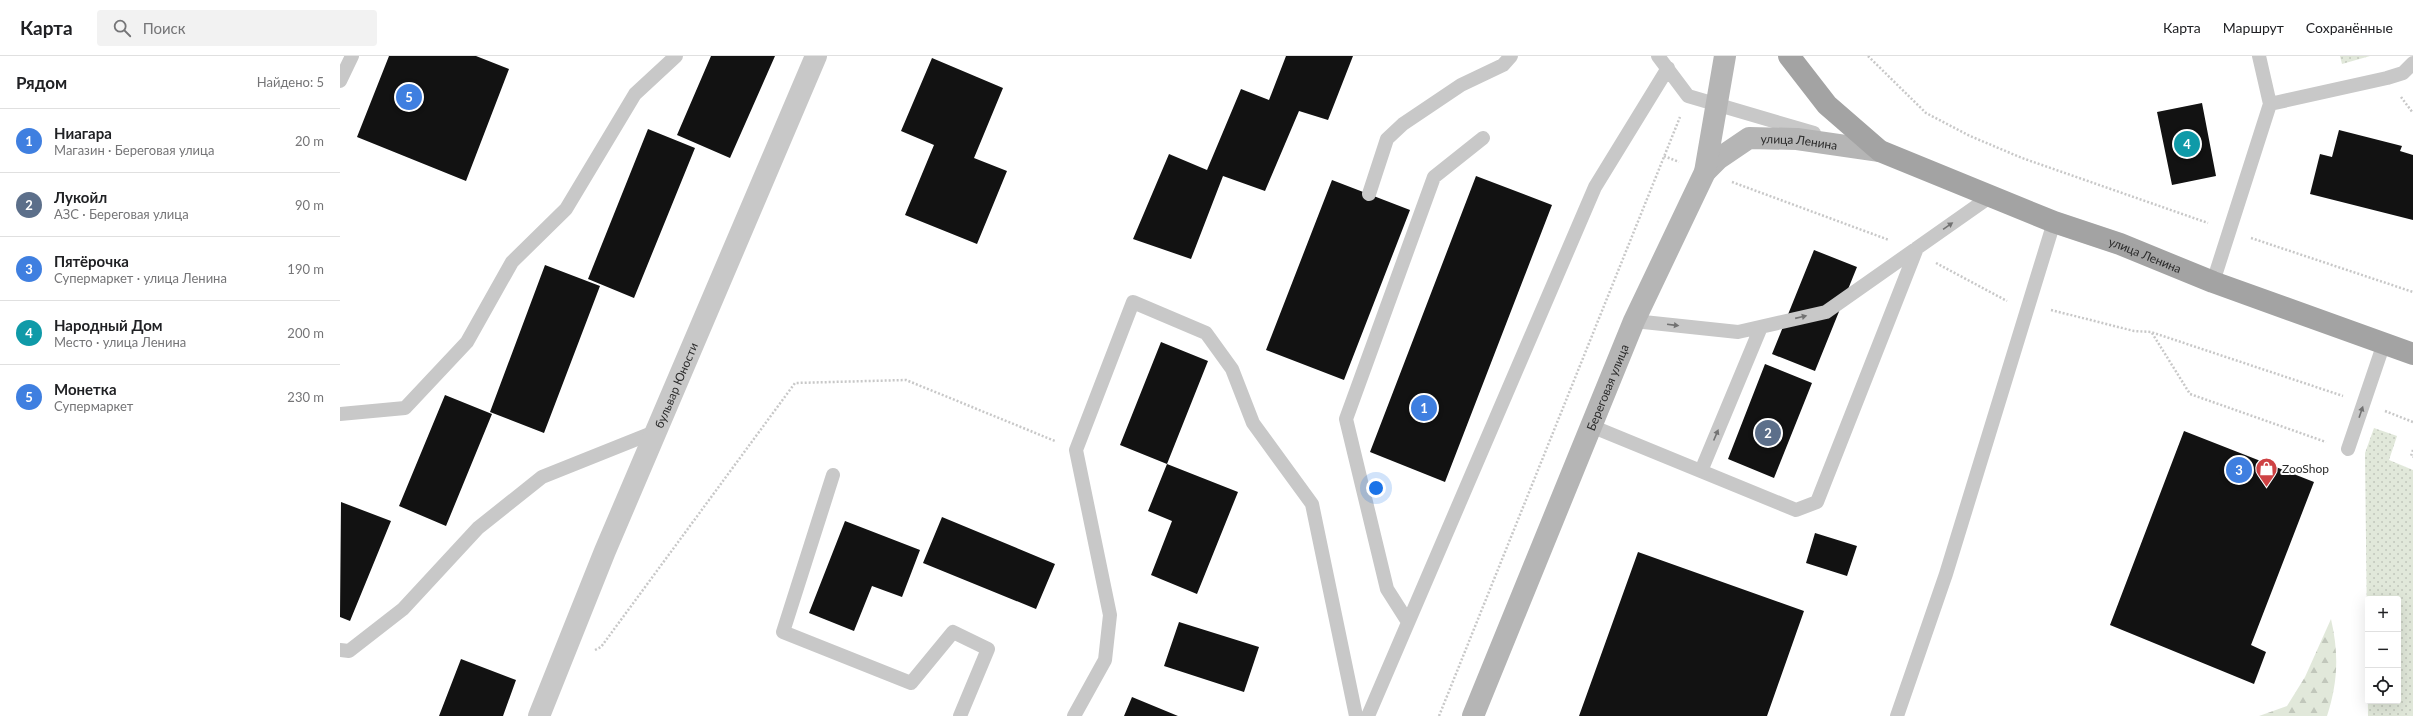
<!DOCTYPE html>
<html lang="ru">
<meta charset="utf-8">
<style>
body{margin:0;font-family:Lato,sans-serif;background:#f2f2f2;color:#202124}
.controls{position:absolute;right:12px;bottom:12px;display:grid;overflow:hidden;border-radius:4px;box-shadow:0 4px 16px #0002}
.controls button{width:36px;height:36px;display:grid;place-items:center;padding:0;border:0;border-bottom:1px solid #e0e0e0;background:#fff;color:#202124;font:20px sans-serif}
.you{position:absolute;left:1036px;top:432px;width:14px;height:14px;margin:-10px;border:3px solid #fff;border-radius:50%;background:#1a73e8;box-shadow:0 0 0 6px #1a73e833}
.badge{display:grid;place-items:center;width:26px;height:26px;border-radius:50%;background:#db2777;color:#fff;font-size:13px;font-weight:700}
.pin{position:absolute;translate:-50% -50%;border:2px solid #fff;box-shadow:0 1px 4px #0006}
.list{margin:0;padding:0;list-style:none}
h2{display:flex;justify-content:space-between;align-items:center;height:52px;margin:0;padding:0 16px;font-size:17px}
h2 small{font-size:13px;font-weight:400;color:#757577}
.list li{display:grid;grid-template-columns:26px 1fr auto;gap:12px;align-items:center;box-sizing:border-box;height:64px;padding:0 16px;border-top:1px solid #e0e0e0}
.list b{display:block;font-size:15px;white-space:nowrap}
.list p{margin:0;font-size:13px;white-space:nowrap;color:#757577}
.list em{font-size:13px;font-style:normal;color:#757577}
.icon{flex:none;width:22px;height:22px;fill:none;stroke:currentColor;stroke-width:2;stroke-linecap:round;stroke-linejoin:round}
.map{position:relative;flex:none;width:2073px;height:660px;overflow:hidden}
header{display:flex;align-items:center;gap:24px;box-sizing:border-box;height:56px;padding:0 20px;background:#fff;border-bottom:1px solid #e0e0e0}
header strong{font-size:19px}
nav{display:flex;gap:22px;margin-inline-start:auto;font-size:14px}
.search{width:280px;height:36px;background:#f2f2f2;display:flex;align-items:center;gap:10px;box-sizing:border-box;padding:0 14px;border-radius:4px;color:#757577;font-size:15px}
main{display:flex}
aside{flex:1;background:#fff}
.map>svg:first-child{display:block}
</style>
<header>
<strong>Карта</strong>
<div class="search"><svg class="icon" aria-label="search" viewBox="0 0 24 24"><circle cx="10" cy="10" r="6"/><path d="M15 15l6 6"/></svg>Поиск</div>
<nav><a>Карта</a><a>Маршрут</a><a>Сохранённые</a></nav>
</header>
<main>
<aside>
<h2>Рядом<small>Найдено: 5</small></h2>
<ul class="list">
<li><span class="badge" style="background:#3f7fe0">1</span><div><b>Ниагара</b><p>Магазин · Береговая улица</p></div><em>20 m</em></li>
<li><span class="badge" style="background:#5c6f8a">2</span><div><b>Лукойл</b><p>АЗС · Береговая улица</p></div><em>90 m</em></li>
<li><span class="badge" style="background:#3f7fe0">3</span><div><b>Пятёрочка</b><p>Супермаркет · улица Ленина</p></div><em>190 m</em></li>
<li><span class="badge" style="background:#0f9aa8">4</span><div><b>Народный Дом</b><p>Место · улица Ленина</p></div><em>200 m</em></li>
<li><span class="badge" style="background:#3f7fe0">5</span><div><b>Монетка</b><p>Супермаркет</p></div><em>230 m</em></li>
</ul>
</aside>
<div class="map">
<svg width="2073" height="660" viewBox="0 0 2073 660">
<defs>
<pattern id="green-dots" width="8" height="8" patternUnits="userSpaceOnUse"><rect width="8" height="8" fill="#e1e8da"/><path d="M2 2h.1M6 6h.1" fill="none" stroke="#c1c7bb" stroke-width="1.8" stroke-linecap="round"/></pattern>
<pattern id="forest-firs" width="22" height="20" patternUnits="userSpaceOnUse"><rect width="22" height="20" fill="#e1e8da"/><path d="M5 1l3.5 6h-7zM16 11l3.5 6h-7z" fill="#c1c7bb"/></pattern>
</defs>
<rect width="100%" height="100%" fill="#fff"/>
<path fill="url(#green-dots)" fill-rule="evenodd" d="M2000,0H2030L2002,8Z
M2034,372L2057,380L2049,404L2073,414V660H2028L2025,397ZM2028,543H2058V645H2028Z"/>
<path fill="url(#forest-firs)" d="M1991,563C1999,598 1998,626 1987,660H1919L1947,650L1965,621Z"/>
<path fill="#121212" d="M49,0H136L169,13L126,125L17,81Z
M371,0H435L390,102L337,79Z
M946,0H1013L988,64L959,55L925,135L883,120L851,203L793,183L829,98L867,114L901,33L929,44Z
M592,2L663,32L634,102L667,115L637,188L565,159L594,89L561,75Z
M1862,47L1876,120L1832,129L1817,56Z
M308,73L355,92L294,242L248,223Z
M1999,74L2062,90L2060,95L2073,99V164L1970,138L1980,98L1992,101Z
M1136,120L1212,149L1105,426L1030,396Z
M992,124L1070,154L1004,324L926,294Z
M1474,194L1517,211L1475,315L1432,298Z
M205,209L260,230L204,377L150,356Z
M821,286L868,305L827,408L780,389Z
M1425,308L1472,327L1434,422L1388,403Z
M105,339L152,358L106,470L59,450Z
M1844,375L1974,426L1911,589L1926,596L1914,628L1770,569Z
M827,408L898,436L857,538L811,519L832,465L808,455Z
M1,446L51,465L10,565L0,561Z
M602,461L715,508L696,553L583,507Z
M505,465L580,494L562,541L532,530L514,575L469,557Z
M1475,477L1517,490L1507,520L1466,507Z
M1298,496L1464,555L1427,660H1239Z
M839,566L919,591L904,636L824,610Z
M121,603L176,624L163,660H99Z
M792,641L838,660H784Z"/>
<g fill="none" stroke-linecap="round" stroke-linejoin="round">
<path stroke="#c8c8c8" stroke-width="2.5" stroke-dasharray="2 2" stroke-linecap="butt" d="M1528,0L1586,57L1630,80L1682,102L1868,167
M2061,41L2073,57
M1324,100L1339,106
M1392,126L1549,184
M1911,182L2073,236
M1596,207L1667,245
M1711,254L1794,275L1811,276L2003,340
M1812,277L1850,338L1986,386
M2045,355L2073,366
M2073,394L2071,400L2073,401
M255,594L261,591L455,327L566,324L715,385
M1099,660L1340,61"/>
<path stroke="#c8c8c8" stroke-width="14" d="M1318,0L1348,40L1474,77
M0,25L12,0
M1930,48L2047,22L2063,17L2073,7
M1029,138L1047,83L1063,68L1121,29L1163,9L1171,0
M1873,226L1930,48L1919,0
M1294,265L1398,276L1486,256L1651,140
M0,358L65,352L127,286L172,206L226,153L295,38L336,0
M1251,370L1456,454L1477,446L1577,192
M2008,393L2044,287
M1361,415L1421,271
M493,419L443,576L571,627L613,576L648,593L620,660
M1068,566L1047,533L1006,363L1094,121L1143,82
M0,594L9,595L63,553L138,472L202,421L317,375
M734,660L765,604L770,559L736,394L793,246L866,277L892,313L913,367L972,448L1016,660
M1028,660L1255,131L1328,12
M1557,660L1606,518L1714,166"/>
<path stroke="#c8c8c8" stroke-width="22" id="s1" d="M199,660L265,495L476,0"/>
<g stroke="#b5b5b5" stroke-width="22">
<path id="s2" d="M1365,116L1378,103L1409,82L1457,83L1540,95"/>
<path id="s3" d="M1133,660L1294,265L1365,116L1385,0"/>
</g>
<path stroke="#a3a3a3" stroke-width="22" id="s4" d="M1449,0L1487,49L1540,95L1714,166L1780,188L1873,226L2073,298"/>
</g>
<defs><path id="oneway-solid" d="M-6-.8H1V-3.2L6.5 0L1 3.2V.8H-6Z"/></defs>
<g fill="#727272">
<use href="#oneway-solid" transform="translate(1608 170) rotate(-35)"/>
<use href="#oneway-solid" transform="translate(1461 261) rotate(-13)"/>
<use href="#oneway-solid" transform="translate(1333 269) rotate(7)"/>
<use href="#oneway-solid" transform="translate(2021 356) rotate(-71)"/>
<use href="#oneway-solid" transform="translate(1376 379) rotate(-67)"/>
</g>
<defs>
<symbol id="shop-pin" viewBox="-11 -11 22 30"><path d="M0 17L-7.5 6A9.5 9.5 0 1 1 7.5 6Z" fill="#ce4244" stroke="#fff"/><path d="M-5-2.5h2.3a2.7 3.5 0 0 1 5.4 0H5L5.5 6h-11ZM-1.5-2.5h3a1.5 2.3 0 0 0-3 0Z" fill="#fff"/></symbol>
</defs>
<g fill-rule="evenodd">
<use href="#shop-pin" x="1914" y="400" width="25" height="34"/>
</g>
<g text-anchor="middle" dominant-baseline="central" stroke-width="4" stroke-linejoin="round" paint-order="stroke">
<g font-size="12" fill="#2b2b2b" stroke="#fff">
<text stroke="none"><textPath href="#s2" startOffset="106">улица Ленина</textPath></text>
<text stroke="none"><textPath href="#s4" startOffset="417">улица Ленина</textPath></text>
<text stroke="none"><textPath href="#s1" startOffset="358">бульвар Юности</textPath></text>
<text stroke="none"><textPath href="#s3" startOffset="355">Береговая улица</textPath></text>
</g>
<g font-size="12" fill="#2b2b2b" stroke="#fff" text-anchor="start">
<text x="1942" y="412">ZooShop</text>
</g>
</g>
</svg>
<div class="controls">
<button>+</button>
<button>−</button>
<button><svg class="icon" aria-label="locate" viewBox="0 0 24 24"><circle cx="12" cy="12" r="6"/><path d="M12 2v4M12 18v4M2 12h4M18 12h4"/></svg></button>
</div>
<div class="you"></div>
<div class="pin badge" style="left:1084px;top:352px;background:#3f7fe0">1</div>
<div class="pin badge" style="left:1428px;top:377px;background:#5c6f8a">2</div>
<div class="pin badge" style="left:1899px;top:414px;background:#3f7fe0">3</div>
<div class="pin badge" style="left:1847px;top:88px;background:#0f9aa8">4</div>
<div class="pin badge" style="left:69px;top:41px;background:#3f7fe0">5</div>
</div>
</main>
